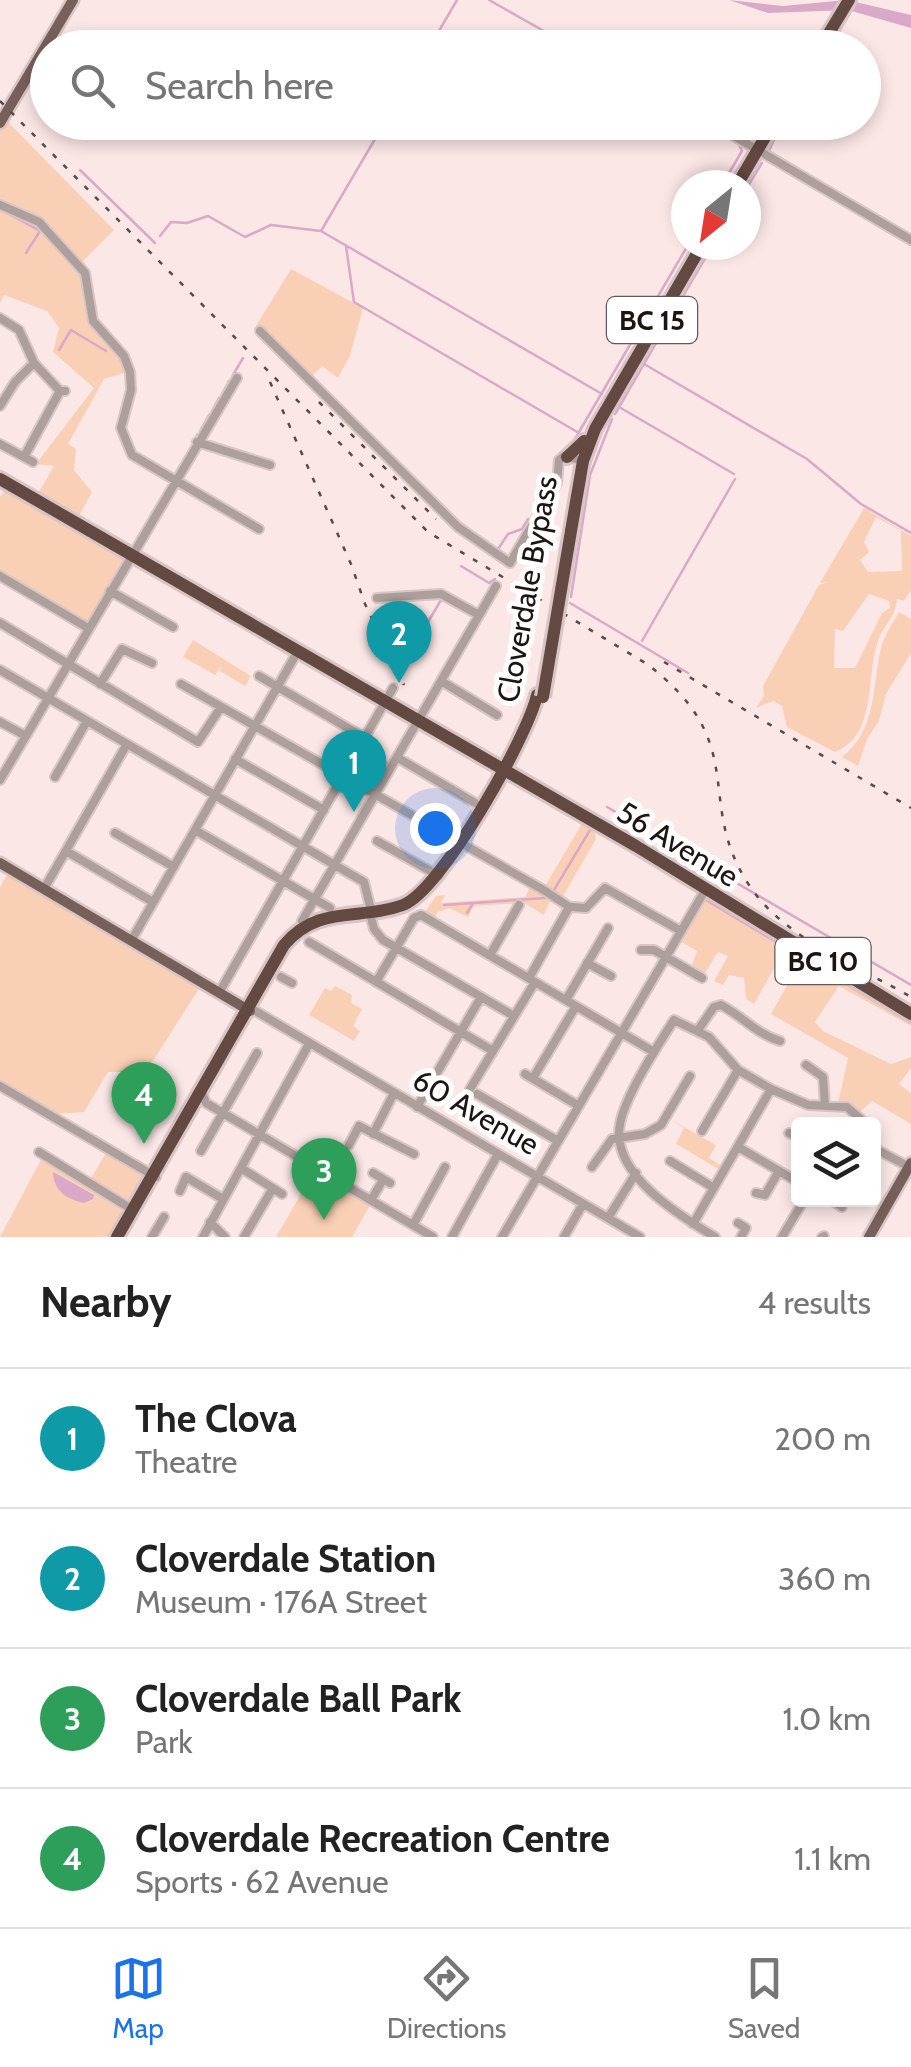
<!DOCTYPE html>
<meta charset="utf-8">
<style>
body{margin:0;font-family:Cabin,sans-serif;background:#f2f2f2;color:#222}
.controls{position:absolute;right:30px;bottom:30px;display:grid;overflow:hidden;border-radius:10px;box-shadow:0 5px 15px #0003}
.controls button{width:90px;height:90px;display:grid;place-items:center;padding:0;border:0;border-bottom:2px solid #e0e0e0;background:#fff;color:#222;font:50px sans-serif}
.compass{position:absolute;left:671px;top:170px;width:90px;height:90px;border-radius:50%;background:#fff;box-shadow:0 5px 15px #0003;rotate:210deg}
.you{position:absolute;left:435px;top:828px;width:35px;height:35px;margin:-25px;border:8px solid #fff;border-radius:50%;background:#1a73e8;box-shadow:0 0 0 15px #1a73e833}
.badge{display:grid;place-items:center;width:65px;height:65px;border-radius:50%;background:#1a73e8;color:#fff;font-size:32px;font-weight:700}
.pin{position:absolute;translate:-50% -82px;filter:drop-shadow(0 2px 5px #0008)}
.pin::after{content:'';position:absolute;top:52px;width:35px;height:30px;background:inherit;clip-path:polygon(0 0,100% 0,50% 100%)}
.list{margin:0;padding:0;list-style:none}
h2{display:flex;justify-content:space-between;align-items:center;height:130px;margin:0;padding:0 40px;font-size:42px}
h2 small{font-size:32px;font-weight:400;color:#767676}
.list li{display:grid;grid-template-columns:65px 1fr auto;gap:30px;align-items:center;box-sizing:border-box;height:140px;padding:0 40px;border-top:2px solid #e0e0e0}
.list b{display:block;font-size:38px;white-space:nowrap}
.list p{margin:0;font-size:32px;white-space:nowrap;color:#767676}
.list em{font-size:32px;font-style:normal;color:#767676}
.icon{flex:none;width:55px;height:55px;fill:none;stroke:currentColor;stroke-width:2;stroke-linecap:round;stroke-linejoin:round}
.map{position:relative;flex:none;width:911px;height:1237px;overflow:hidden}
.search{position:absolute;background:#fff;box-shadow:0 5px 15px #0003;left:30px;right:30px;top:30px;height:110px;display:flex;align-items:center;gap:25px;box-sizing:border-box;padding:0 35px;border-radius:55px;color:#767676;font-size:38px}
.sheet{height:690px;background:#fff}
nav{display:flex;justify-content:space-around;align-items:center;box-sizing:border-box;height:140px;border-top:2px solid #e0e0e0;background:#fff;font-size:28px;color:#767676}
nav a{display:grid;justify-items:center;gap:5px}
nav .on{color:#1a73e8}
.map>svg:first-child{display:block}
</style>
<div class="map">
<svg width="911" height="1237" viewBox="0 0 911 1237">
<rect width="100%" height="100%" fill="#fce7e7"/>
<path fill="#f9d0b5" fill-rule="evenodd" d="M6,120L114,230L82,262L41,221L0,203V128Z
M0,207L41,227L83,272L93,325L120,356L128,372L104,379L68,444L76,449L74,470L92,492L77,520L36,497L54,466L36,464L94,388L53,352L59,328L47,311L4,295L0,303Z
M291,269L363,308L350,356L338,378L322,366L312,376L254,329Z
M7,486L126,558L88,624L0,574V497Z
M864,508L911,536V590L904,601L897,599C896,617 883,626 878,641C865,678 878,734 835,752L787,727L782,706L773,701L756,708L764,696L763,686L819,585L827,582L820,583ZM876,517L901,531L902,571L868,572L860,560L869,552L864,542ZM869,594L889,601L890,608L882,613L855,668H834L835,629L843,631Z
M899,612L911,619V653L886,694L879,721L867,739L858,766L842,757C877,730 872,686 881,648C884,635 893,623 899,612Z
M193,640L251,676L245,686L220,671L222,665L215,675L183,657Z
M584,820L594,828L596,839L562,898L544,888Z
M9,871L202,984L153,1061L133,1072H108L84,1112L55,1114L0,1084V887Z
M530,887L550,901L544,915L524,903L474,906L468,917L449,908L438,912L433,920L425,912L436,896L445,895L441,903L525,897Z
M703,898L785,949L754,1004L746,999L744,978L729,975L723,985L714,981L728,956L718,952L705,973L692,965L697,951L678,940Z
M803,957L911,1021V1026L839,986L815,1022L823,1031L891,1064L911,1057V1068L899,1084L911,1093V1124L872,1101L859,1113L838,1103L848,1058L771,1014Z
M335,986L352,995L351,1003L362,1009L353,1026L360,1031L354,1041L309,1015L325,988L331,991Z
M668,1118L716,1145L709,1158L724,1167L722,1171L676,1144L684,1128Z
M107,1151L147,1176L132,1206L90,1180Z
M43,1156L130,1208L114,1237H0Z
M315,1170L372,1202L352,1237H276Z"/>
<path fill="#daa8c9" d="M729,0L783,6L847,0L911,15V28L848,10L768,13Z
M53,1172L94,1195L93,1199L84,1203C67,1199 54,1192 53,1172Z"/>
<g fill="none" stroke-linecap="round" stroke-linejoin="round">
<path stroke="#daa8c9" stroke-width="2.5" d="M489,0L574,48
M429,48L457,0
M829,48L841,28
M769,151L782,122
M80,170L155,243
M722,185L742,151L738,143
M746,189L762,163
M7,213L40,231L26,253
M321,231L602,394
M160,236L171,222L187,223L208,216L245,237L271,225L321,231L385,122
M346,246L354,302L579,433
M666,325L713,245
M640,327L688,245
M59,350L71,330L106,351
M644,364L807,459L861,504L911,533
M233,375L243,358
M228,383L229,381
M222,394L227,385
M619,407L734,474
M211,413L219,398
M615,414L663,331
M200,431L209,415
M196,438L197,435
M572,444L638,331
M541,498L555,473
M498,549L508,534L522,529L528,519
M461,566L489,583L495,579
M571,597L590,475L612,419
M570,603L688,673
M642,641L735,479
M388,651L408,656L441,600
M607,807L911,985
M689,885L698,893
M554,890L590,830
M706,900L911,1023
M444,905L545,898
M467,913L473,903"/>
<defs>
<path id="minor" d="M710,122L911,240
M0,205L39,222L85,273L93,321L124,356L130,372L131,390L121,428L132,455L259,529
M0,318L19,330L34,363L60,391H65
M260,331L458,527L510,563L557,483L559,460L564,456L583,461
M0,406L15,382L34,363
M197,442L270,465
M0,444L33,462
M25,455L60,391
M0,576L88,628
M110,591L173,627
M377,598L441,594L479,615
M0,623L198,742L221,707
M0,670L364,882L372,914
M259,676L365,738
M441,681L497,715
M100,684L122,649L152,663
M181,684L547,892
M0,722L26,736
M398,758L475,803
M235,759L324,810
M55,777L87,721
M0,780L237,378
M195,830L330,908
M115,833L174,867
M377,841L439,876
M66,851L153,902
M44,889L127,744
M542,889L568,906
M572,907L586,908L605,888L681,931
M369,910L374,929L383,940L514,1016
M302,921L496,586
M131,941L298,651
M309,942L493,1051
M641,950H654L702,978
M490,955L519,905
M587,963L611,976
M281,977L292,983
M529,978L568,909
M376,982L414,918L421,915L654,1052
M219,993L393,688
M566,1000L608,928
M252,1009L640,1237
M698,1030L714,1007L721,1005C743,1017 757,1034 780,1041
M806,1065L823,1077L825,1105
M525,1074L579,1106
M533,1078L576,1006
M0,1086L156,1177
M470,1089L535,982
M477,1094L558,1141
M203,1095L206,1103L433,1237
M417,1107L481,997
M702,1131L738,1070
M789,1133L798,1137
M373,1134L394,1093
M349,1145L359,1126L414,1154
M738,1147L798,1182
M874,1148L911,1168
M201,1151L257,1053
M39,1152L133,1210
M670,1161L714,1188
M592,1167L612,1139L645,1134L661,1125L690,1076
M241,1168L282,1194
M373,1173L390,1183
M180,1191L186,1177L223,1199
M756,1193L765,1195L779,1171
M371,1200L383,1180
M831,1200L842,1207
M608,1218L636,1173
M210,1222L225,1237
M738,1223L746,1228L741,1237
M693,1224L771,1089
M413,1225L445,1167
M152,1237L164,1217
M203,1237L309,1044
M244,1237L273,1188
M452,1237L498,1154
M502,1237L707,887
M564,1237L583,1204
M715,1237C680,1216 610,1174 620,1124C625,1096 658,1045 674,1020L709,1037L738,1070L771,1089L808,1105L847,1107L866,1124
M782,1237L804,1200
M822,1237L824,1236"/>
<path id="major" d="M0,123L73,0
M0,863L250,1011
M869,1237L911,1163"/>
<path id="highway" d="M820,48L849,0
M737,185L774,122
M567,457L584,441
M0,479L636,846L911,1014
M571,531L583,461L595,429L702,245
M117,1237L284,945C318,904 360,921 403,905C441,891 528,736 537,695"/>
</defs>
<use href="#minor" stroke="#d9c5c5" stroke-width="12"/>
<use href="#major" stroke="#d9c5c5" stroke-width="15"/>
<use href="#highway" stroke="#d9c5c5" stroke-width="18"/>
<use href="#minor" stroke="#ad9f9b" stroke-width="8"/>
<use href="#major" stroke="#776059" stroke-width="10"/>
<use href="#highway" stroke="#644942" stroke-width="12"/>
<path stroke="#584a4a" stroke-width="2.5" stroke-dasharray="5 10" stroke-linecap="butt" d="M0,101L428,532L647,664C753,745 693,800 749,885C783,938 858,966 911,997
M270,382L351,564L365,604L404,685
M319,402L436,519
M664,662L911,808"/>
<defs>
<path id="highway-bridge" d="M543,697L571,531"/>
</defs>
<use href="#highway-bridge" stroke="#d9c5c5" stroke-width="18" stroke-linecap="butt"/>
<use href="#highway-bridge" stroke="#644942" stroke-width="12"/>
</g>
<g text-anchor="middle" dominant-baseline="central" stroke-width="10" stroke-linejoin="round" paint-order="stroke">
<g fill="#fff" stroke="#625a5a" stroke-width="2.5">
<rect x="607" y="297" width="90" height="46" rx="8"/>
<rect x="775.5" y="938" width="95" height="46" rx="8"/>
</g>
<g font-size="28" font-weight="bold" fill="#1f1414">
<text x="652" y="320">BC 15</text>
<text x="823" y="961">BC 10</text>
</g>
<g font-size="30" fill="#1f1414" stroke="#fff">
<text transform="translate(527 589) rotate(-80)">Cloverdale Bypass</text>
<text transform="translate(678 844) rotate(31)">56 Avenue</text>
<text transform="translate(476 1112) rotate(30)">60 Avenue</text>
</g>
</g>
</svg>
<div class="controls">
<button><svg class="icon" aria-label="layers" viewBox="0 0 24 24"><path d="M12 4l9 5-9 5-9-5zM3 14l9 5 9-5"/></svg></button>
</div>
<svg class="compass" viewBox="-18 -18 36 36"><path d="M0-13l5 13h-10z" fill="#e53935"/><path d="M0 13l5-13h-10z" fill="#767676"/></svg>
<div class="you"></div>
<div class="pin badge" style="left:354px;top:812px;background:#0f9aa8">1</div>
<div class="pin badge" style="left:399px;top:683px;background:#0f9aa8">2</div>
<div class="pin badge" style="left:324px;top:1220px;background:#2e9e5b">3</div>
<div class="pin badge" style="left:144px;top:1144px;background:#2e9e5b">4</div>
<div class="search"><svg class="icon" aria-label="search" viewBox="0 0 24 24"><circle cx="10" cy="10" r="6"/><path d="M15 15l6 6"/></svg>Search here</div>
</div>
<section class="sheet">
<h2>Nearby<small>4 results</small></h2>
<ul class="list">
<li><span class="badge" style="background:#0f9aa8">1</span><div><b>The Clova</b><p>Theatre</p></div><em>200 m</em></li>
<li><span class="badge" style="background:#0f9aa8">2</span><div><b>Cloverdale Station</b><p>Museum · 176A Street</p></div><em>360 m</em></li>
<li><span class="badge" style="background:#2e9e5b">3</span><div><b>Cloverdale Ball Park</b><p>Park</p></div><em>1.0 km</em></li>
<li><span class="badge" style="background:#2e9e5b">4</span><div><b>Cloverdale Recreation Centre</b><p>Sports · 62 Avenue</p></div><em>1.1 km</em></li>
</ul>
</section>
<nav>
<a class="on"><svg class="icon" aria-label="map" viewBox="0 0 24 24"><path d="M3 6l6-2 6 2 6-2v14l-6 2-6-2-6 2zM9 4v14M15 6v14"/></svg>Map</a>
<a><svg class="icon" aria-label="directions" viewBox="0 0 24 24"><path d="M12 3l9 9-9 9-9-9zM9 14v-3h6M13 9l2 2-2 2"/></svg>Directions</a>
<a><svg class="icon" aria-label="saved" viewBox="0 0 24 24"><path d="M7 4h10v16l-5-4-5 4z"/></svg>Saved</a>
</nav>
